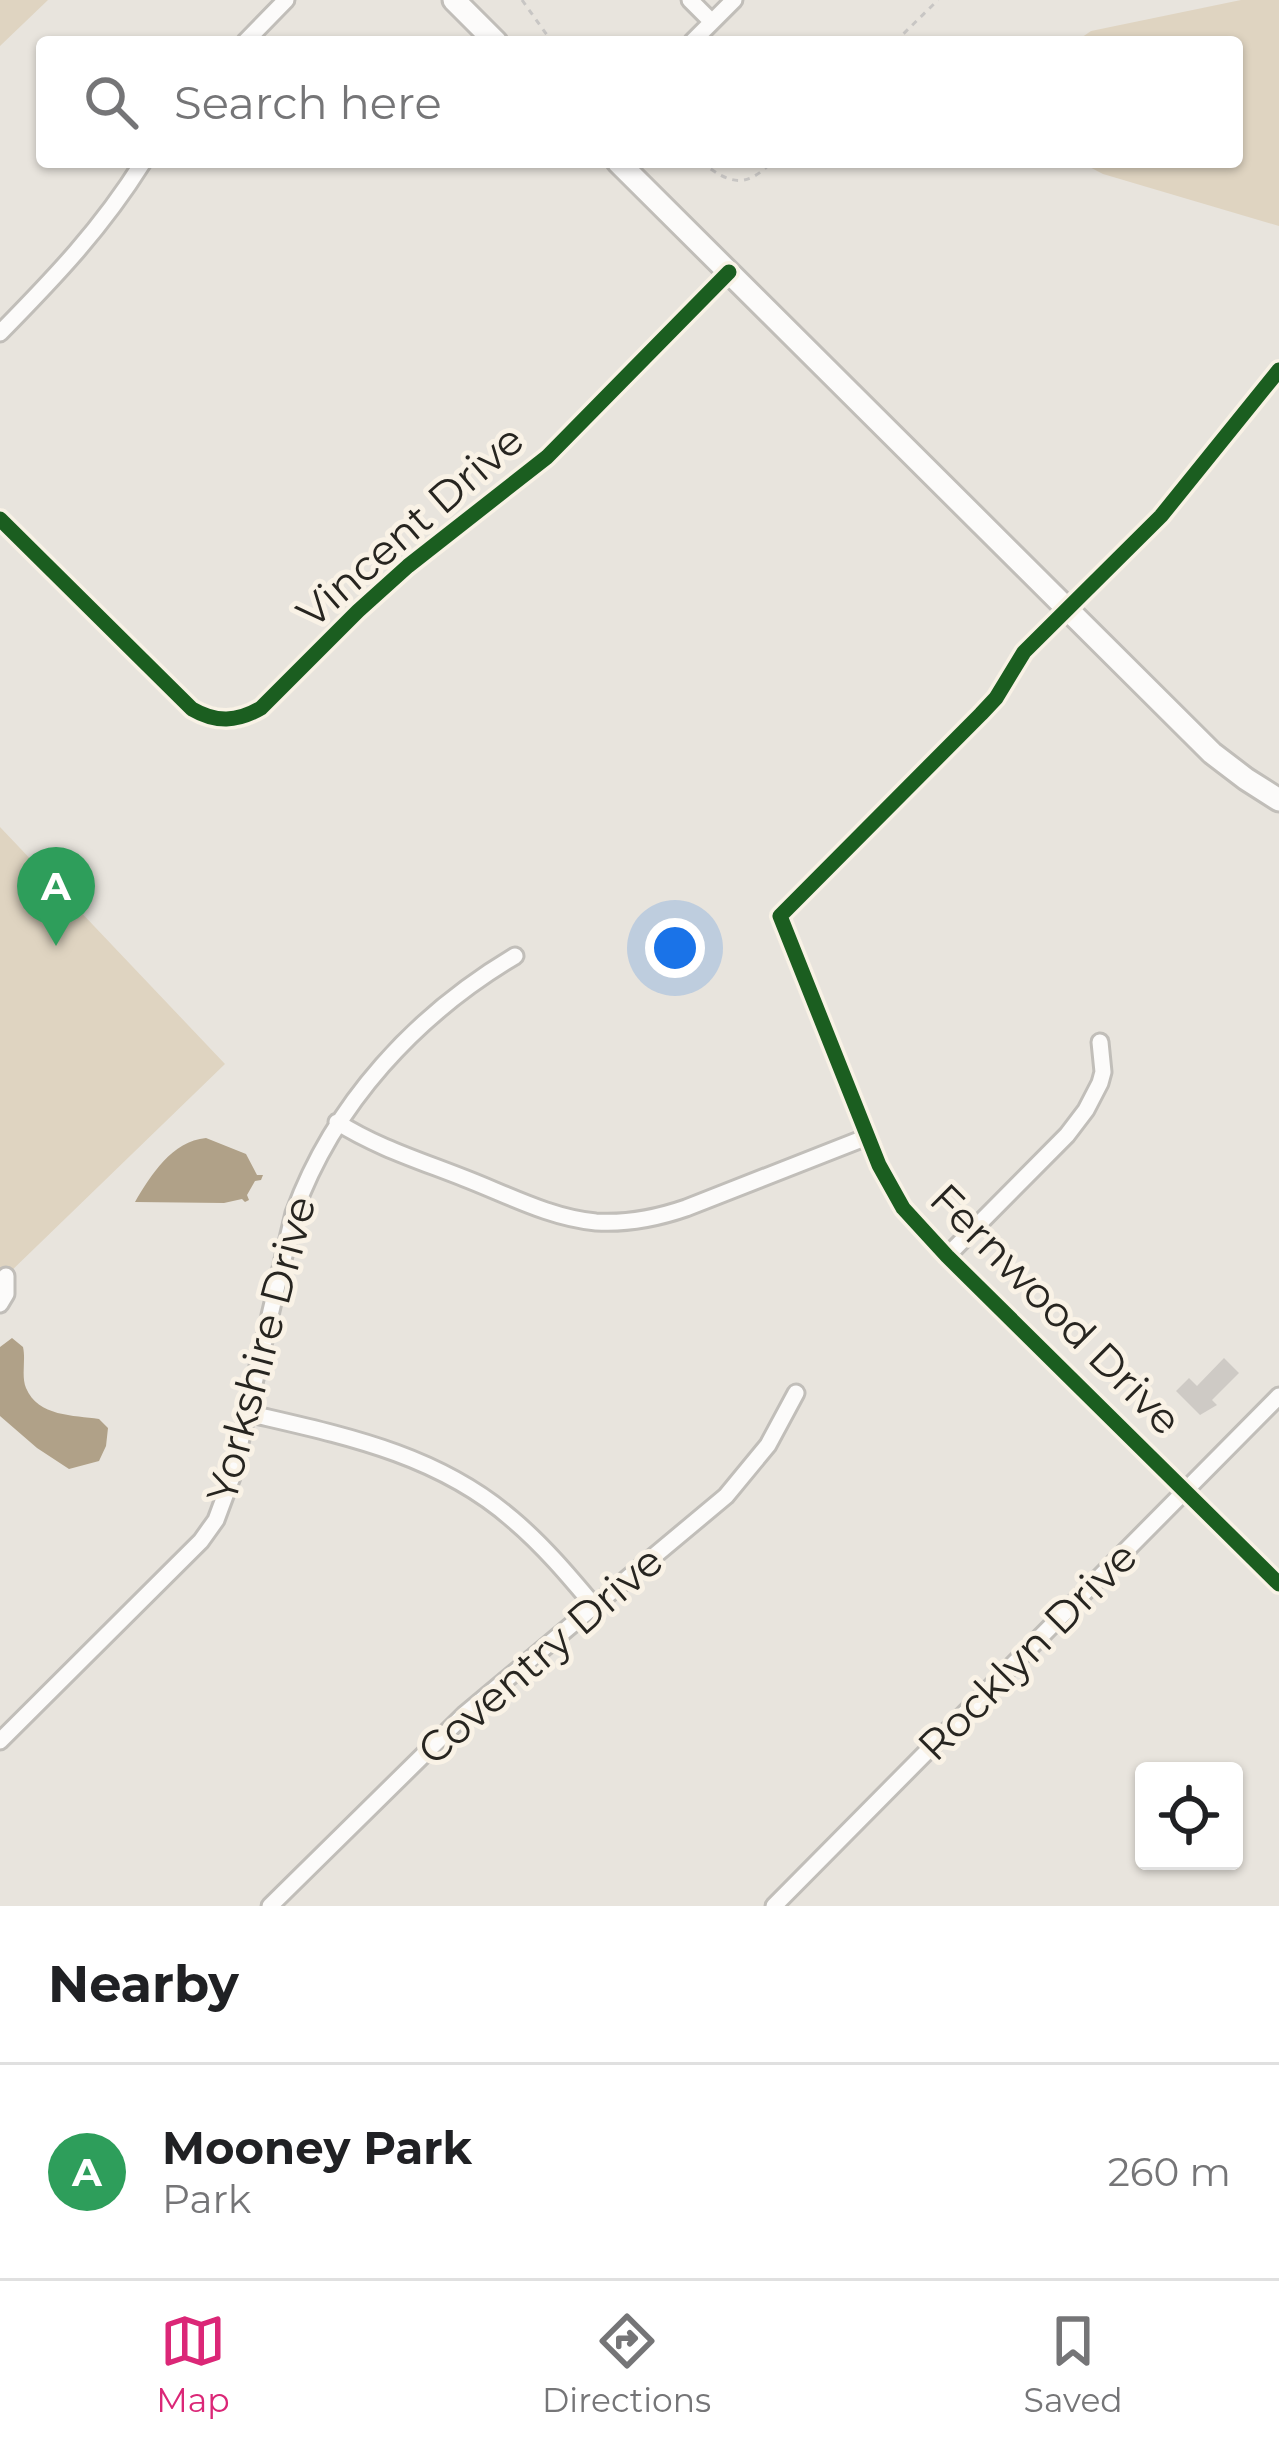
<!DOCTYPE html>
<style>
body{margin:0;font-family:Montserrat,sans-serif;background:#f2f2f2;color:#202124}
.controls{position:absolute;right:36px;bottom:36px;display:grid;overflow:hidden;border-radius:12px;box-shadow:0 3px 9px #0004}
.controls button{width:108px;height:108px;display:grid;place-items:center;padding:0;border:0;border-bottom:3px solid #e0e0e0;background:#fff;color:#202124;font:60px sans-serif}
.you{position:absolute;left:675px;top:948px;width:42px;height:42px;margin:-30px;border:9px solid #fff;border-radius:50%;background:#1a73e8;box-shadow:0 0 0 18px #1a73e833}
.badge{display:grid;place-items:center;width:78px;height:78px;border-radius:50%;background:#db2777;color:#fff;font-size:39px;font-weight:700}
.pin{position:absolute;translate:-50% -99px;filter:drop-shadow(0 3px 6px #0008)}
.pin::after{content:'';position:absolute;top:63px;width:42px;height:36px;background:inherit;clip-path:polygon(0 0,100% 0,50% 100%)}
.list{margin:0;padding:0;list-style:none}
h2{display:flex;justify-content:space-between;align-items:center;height:156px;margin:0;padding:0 48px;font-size:51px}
h2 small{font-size:39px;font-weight:400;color:#757577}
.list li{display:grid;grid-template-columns:78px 1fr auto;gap:36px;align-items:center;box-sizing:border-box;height:216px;padding:0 48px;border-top:3px solid #e0e0e0}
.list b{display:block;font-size:45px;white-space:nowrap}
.list p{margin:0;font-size:39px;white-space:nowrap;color:#757577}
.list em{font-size:39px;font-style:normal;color:#757577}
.icon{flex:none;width:66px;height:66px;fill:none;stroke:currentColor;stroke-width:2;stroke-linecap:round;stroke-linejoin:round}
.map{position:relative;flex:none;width:1279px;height:1906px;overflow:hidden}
.search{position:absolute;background:#fff;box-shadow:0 3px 9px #0004;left:36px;right:36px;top:36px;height:132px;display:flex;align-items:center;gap:30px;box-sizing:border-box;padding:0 42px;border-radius:12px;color:#757577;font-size:45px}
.sheet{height:372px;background:#fff}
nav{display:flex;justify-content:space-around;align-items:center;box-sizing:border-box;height:168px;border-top:3px solid #e0e0e0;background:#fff;font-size:33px;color:#757577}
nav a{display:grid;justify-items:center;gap:6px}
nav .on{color:#db2777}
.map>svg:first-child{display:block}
</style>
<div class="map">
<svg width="1279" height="1906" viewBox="0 0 1279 1906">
<rect width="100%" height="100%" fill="#e8e4dd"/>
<path fill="#dfd4c1" d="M0,0H48L0,46Z
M1241,0H1279V226L1103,174L1080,162H1237V42H1075L1091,31Z
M0,827L225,1064L6,1276L0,1270Z"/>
<path fill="#b0a188" d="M206,1138L246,1154L257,1175H263L261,1180L255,1181L247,1195L249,1200L245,1202L242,1199L224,1203L135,1202C151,1175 172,1141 206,1138Z
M12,1338L23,1347C26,1360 21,1376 26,1388C38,1417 74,1415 99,1419L108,1428L106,1446L99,1461L69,1469L37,1448L0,1416V1347Z"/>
<path fill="#cecac5" d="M1224,1358L1239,1373L1212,1400L1217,1405L1200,1415L1176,1391L1189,1378L1197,1386Z"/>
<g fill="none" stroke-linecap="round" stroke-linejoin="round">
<defs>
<path id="street" d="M690,0L712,22
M245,42L286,0
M692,42L734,0
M0,333C55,277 101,229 143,162
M1279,370L1161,516L1024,652L996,698L981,714L780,916L879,1165L903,1208L947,1256L1279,1584
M0,519L192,709C216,723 237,722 261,708L358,611L408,566L547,457L729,272
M337,1122C376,1147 421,1161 464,1178C506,1194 550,1218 596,1222C627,1224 657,1218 686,1208L867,1137
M947,1256L1067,1135L1086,1110L1100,1083L1103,1072L1100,1042
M0,1304L6,1294V1276
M247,1413C341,1435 436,1453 512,1519C543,1545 569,1576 595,1607
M0,1741L201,1541L216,1520L232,1477L294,1213C334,1103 416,1015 515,956
M270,1906L465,1714L726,1496L768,1445L796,1393
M774,1906L1279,1396"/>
<path id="secondary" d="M454,0L496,42
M618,162L1212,753L1246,779L1279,800"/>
</defs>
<use href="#street" stroke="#c1beb9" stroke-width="21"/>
<use href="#secondary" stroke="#c1beb9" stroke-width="27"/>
<path stroke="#c8c6c4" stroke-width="3" stroke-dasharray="6 6" stroke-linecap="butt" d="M522,0L552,42
M895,42L938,0
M701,162C730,184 745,189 772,162"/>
<use href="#street" stroke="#fcfbfa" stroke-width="15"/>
<use href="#secondary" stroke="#fcfbfa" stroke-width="21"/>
<defs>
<path id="cycleway" d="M1279,370L1161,516L1024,652L996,698L981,714L780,916L879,1165L903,1208L947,1256L1279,1584
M0,519L192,709C216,723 237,722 261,708L358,611L408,566L547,457L729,272"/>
</defs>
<use href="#cycleway" stroke="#f9f2e6" stroke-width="22"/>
<use href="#cycleway" stroke="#1b5e20" stroke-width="15"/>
</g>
<g text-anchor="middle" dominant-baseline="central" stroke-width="10" stroke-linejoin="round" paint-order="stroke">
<g font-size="42" fill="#272520" stroke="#f9f2e6">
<text transform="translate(410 526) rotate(-41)">Vincent Drive</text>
<text transform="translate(1056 1309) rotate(45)">Fernwood Drive</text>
<text transform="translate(261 1349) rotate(-75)">Yorkshire Drive</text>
<text transform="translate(1027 1651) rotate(-45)">Rocklyn Drive</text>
<text transform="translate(540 1655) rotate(-41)">Coventry Drive</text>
</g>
</g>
</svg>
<div class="controls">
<button><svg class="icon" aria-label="locate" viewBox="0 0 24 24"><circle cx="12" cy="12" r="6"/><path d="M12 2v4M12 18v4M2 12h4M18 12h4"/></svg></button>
</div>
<div class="you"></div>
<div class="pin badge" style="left:56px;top:946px;background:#2e9e5b">A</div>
<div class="search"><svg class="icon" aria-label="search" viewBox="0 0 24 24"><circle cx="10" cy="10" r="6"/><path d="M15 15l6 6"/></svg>Search here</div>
</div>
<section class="sheet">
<h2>Nearby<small></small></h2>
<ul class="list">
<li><span class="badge" style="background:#2e9e5b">A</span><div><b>Mooney Park</b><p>Park</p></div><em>260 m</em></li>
</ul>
</section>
<nav>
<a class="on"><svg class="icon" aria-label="map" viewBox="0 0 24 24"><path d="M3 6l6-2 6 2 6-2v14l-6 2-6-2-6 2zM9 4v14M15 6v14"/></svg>Map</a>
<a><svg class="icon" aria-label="directions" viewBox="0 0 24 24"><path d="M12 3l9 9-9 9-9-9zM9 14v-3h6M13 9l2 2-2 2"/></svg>Directions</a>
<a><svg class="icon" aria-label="saved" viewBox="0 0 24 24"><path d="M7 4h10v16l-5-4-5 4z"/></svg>Saved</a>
</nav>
